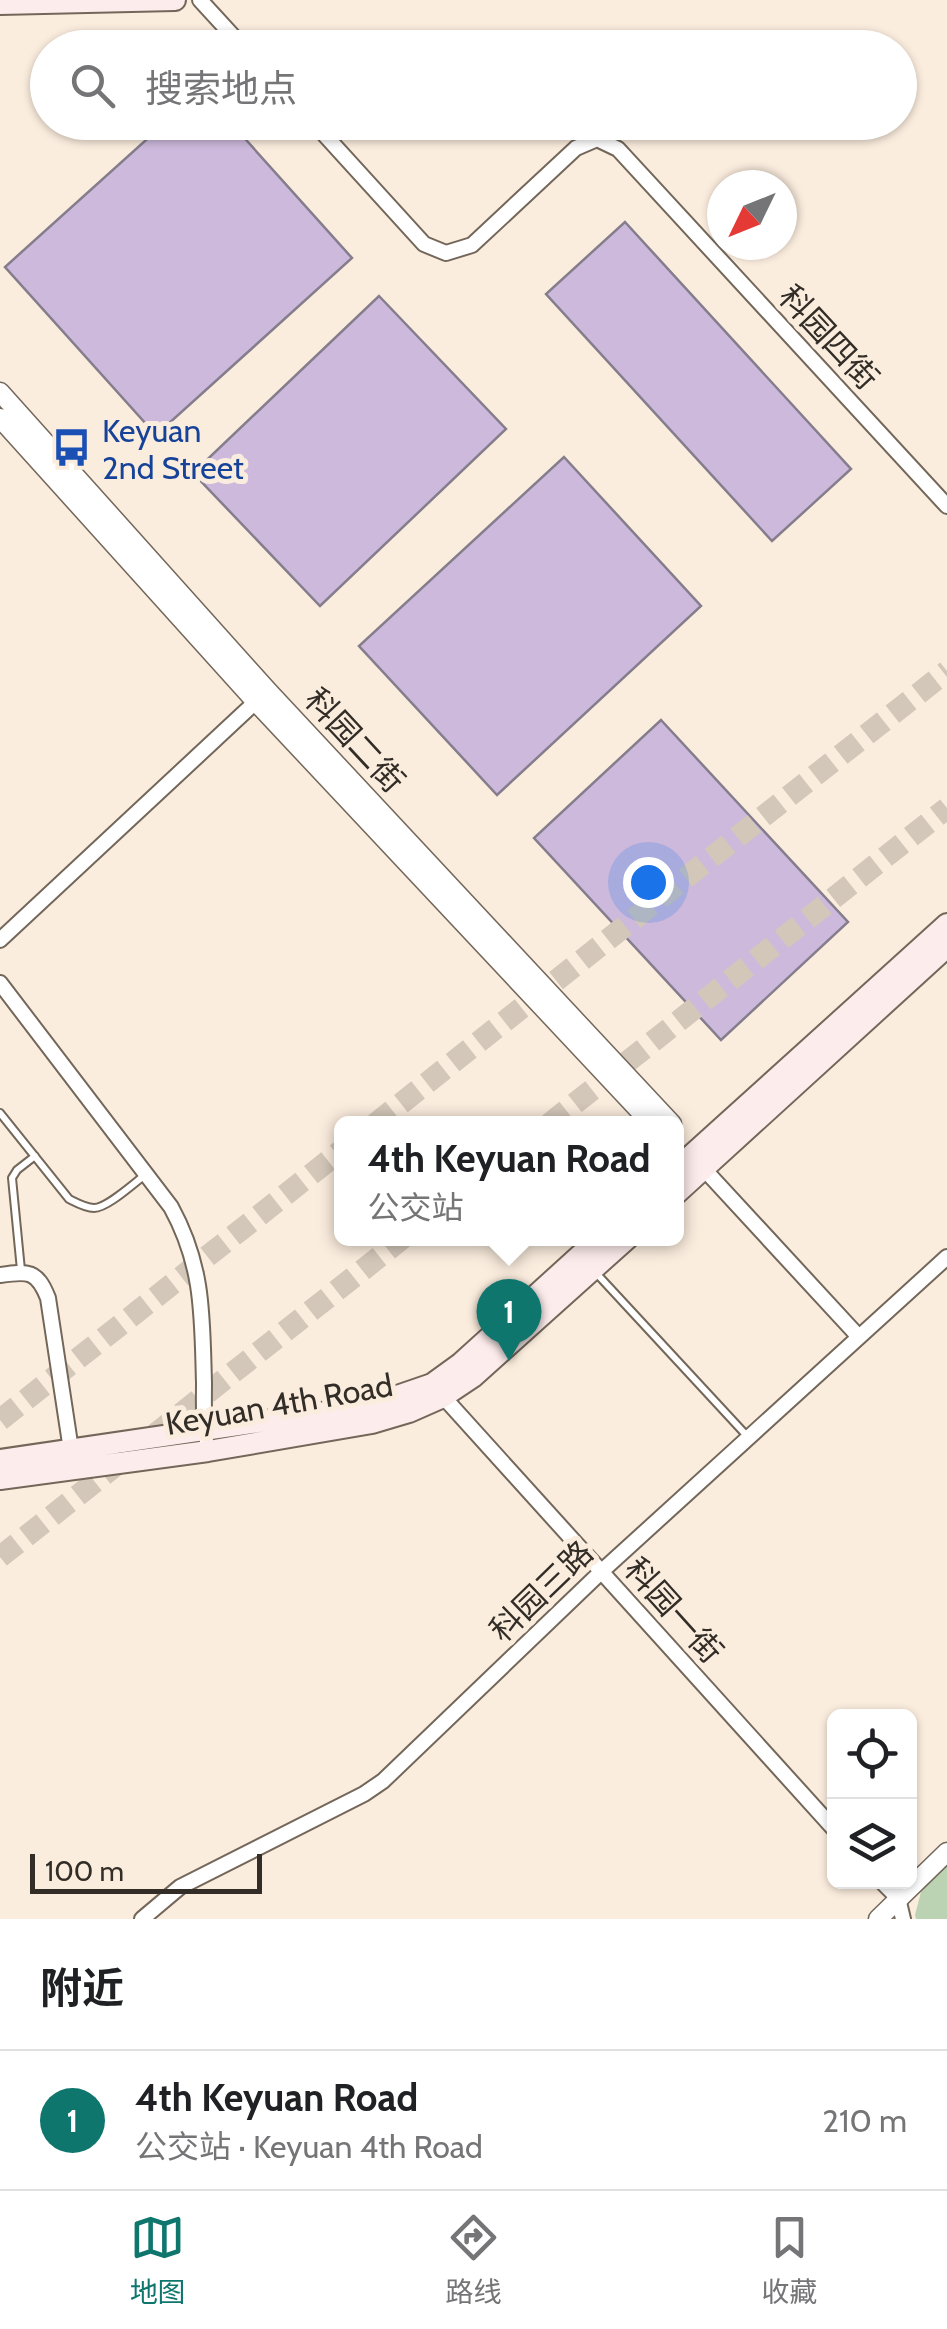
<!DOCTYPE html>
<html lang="zh">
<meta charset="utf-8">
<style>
body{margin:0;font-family:Cabin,"Noto Sans SC",sans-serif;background:#f2f2f2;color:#202124}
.controls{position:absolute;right:30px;bottom:30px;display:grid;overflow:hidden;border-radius:15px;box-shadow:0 2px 8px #0004}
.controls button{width:90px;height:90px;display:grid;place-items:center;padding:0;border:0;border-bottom:2px solid #e0e0e0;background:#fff;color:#202124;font:50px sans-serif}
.compass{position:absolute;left:707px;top:170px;width:90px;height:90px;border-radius:50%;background:#fff;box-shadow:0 2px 8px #0004;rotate:227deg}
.scale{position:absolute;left:30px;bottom:25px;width:232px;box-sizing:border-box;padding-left:10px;border:5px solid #322d27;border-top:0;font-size:28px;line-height:35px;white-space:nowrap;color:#322d27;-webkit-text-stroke:8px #fbedde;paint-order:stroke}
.you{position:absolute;left:648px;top:882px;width:35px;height:35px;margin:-25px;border:8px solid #fff;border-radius:50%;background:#1a73e8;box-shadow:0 0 0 15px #1a73e833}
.badge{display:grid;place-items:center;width:65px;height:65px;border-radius:50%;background:#0f766e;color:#fff;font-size:32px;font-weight:700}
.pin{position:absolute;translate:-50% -82px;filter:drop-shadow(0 2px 5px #0008)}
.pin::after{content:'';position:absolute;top:52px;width:35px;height:30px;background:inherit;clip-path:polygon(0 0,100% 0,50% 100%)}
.popup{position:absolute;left:334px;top:1116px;width:350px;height:130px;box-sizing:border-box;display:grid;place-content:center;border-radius:15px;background:#fff;filter:drop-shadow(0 2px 8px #0005);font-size:32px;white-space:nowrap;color:#757577}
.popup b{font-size:38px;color:#202124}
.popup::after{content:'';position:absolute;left:50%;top:100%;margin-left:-20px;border:20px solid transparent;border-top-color:#fff}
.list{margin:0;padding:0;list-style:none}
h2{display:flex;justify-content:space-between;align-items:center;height:130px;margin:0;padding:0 40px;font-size:42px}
h2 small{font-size:32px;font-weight:400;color:#757577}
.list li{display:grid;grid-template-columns:65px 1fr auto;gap:30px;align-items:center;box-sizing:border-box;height:140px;padding:0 40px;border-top:2px solid #e0e0e0}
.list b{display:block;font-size:38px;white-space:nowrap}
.list p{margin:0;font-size:32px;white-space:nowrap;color:#757577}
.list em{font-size:32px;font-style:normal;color:#757577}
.icon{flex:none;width:55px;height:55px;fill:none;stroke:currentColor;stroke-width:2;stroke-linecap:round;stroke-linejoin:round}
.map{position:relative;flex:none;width:947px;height:1919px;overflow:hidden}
.search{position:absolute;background:#fff;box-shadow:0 2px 8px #0004;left:30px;right:30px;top:30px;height:110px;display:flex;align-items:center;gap:25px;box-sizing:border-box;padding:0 35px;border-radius:55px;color:#757577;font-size:38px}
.sheet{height:270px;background:#fff}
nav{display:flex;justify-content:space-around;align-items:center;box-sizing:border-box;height:140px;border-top:2px solid #e0e0e0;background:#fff;font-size:28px;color:#757577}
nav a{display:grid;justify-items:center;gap:5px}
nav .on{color:#0f766e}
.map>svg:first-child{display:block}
</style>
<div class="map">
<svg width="947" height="1919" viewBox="0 0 947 1919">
<rect width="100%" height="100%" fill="#fbedde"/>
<path fill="#bbd3b3" d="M947,1865V1919H916L915,1915L922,1888Z"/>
<path fill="#ccb9dc" stroke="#857d8c" stroke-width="2.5" d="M166,122H230L352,258L156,435L5,267Z
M625,222L851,469L772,541L546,294Z
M379,296L506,429L320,606L193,473Z
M564,457L701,606L497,795L359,646Z
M661,720L848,922L721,1040L534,838Z"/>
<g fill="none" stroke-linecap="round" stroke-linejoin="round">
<path stroke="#d3c7b9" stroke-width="22" stroke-dasharray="22 11" stroke-linecap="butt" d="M375,1124L947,671
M549,1124L947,808
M0,1420L342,1150
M0,1557L403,1238"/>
<defs>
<path id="service" d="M0,1113L69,1199C77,1203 86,1208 94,1208C107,1208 133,1184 145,1175
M21,1270L12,1178L17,1170L35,1156
M597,1274L748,1437"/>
<path id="minor" d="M200,0L244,48
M313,122L424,244L446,253L472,245L576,148L597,139L618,149L947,506
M0,940L263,695
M0,983L171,1207C204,1267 202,1317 204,1383C204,1401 203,1420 206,1438
M704,1169L859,1337
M0,1275C28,1271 37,1270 48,1298L71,1450
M439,1392L834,1829
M882,1882L898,1898L903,1919
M142,1919L180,1887L364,1794L383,1781L602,1571L947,1257"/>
<path id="tertiary" d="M0,392L268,691L672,1124
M0,418L256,702L652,1124
M878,1919L947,1852"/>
<path id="secondary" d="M0,4L175,0
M676,1169L947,924
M676,1194L947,947
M0,1460L368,1406L432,1384L461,1363L599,1238
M0,1479L208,1451L372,1423L409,1412L443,1397L473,1377L628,1238"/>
</defs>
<use href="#service" stroke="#73675a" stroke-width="10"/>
<use href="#minor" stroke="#73675a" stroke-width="18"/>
<use href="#tertiary" stroke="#73675a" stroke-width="21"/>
<use href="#secondary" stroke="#73675a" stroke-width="24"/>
<use href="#service" stroke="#fff" stroke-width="6"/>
<use href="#minor" stroke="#fff" stroke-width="14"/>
<use href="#tertiary" stroke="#fff" stroke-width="18"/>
<use href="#secondary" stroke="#fdecec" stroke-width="20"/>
</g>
<defs>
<symbol id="bus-bare" viewBox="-9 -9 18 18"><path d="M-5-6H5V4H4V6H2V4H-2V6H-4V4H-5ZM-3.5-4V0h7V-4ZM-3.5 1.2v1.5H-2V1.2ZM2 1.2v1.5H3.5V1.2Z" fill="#1a4fb4" stroke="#fbedde" stroke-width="2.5" paint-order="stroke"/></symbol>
</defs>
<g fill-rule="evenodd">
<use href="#bus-bare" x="44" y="420" width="55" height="55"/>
</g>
<g text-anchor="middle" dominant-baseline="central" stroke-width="10" stroke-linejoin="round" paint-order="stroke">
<g font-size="32" fill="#322d27" stroke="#fbedde">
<text transform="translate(829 337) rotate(47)">科园四街</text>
<text transform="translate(355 740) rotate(47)">科园二街</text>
<text transform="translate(279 1404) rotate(-10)">Keyuan 4th Road</text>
<text transform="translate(541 1591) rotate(-44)">科园三路</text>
<text transform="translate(674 1610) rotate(48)">科园一街</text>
</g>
<g font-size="32" fill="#164399" stroke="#fbedde" text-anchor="start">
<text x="102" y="430">Keyuan<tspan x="102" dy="37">2nd Street</tspan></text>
</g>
</g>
</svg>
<div class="controls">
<button><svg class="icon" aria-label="locate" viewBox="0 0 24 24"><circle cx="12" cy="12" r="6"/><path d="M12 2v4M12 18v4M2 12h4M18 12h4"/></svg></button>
<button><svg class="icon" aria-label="layers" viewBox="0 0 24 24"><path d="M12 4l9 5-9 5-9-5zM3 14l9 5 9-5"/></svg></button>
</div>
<svg class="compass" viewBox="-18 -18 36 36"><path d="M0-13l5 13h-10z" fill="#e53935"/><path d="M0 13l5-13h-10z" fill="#757577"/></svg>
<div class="scale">100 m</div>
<div class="you"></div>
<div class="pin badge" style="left:509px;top:1361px">1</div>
<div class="popup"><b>4th Keyuan Road</b>公交站</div>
<div class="search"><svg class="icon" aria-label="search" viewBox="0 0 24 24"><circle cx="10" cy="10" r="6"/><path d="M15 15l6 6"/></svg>搜索地点</div>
</div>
<section class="sheet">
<h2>附近<small></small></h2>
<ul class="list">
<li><span class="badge">1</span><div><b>4th Keyuan Road</b><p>公交站 · Keyuan 4th Road</p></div><em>210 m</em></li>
</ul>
</section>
<nav>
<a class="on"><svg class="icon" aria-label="map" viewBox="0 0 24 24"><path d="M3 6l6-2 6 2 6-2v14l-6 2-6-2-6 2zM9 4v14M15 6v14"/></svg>地图</a>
<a><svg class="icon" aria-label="directions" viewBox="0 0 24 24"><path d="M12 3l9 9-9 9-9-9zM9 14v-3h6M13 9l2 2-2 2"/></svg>路线</a>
<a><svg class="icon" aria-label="saved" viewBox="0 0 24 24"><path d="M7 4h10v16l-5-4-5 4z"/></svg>收藏</a>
</nav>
